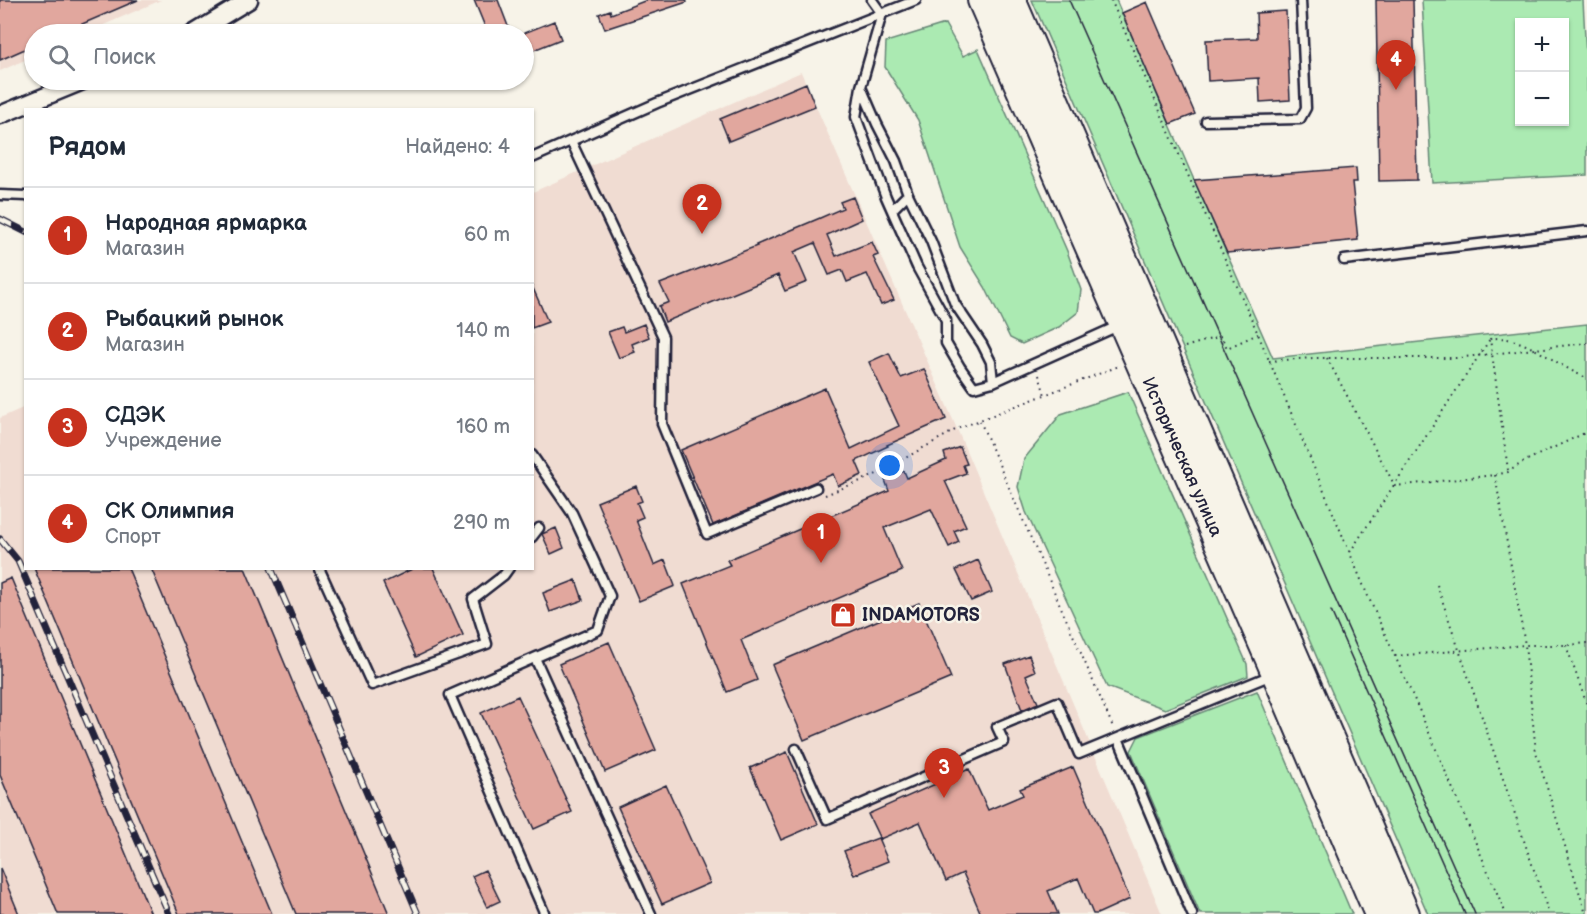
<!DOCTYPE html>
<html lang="ru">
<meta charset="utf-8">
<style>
body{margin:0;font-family:"Balsamiq Sans",sans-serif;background:#f6f6f7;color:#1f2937}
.controls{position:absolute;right:18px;top:18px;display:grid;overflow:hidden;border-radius:0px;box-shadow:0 2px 4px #0004}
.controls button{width:54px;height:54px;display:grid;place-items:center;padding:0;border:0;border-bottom:2px solid #e0e1e3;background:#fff;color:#1f2937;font:30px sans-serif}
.you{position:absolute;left:890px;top:466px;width:21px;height:21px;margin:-15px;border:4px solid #fff;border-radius:50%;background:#1a73e8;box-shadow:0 0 0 9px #1a73e833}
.badge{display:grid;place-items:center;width:39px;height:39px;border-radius:50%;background:#c8321e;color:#fff;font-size:20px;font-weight:700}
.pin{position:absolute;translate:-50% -50px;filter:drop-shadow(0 2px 3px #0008)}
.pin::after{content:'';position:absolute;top:32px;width:21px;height:18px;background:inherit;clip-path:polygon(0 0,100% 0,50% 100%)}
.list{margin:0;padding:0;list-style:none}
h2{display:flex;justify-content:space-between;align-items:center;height:78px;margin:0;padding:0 24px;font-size:26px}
h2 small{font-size:20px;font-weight:400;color:#747a83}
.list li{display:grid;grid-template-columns:39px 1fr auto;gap:18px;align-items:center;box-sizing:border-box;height:96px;padding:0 24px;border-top:2px solid #e0e1e3}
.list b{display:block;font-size:22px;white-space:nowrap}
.list p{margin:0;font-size:20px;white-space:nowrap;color:#747a83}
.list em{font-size:20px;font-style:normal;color:#747a83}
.icon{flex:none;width:33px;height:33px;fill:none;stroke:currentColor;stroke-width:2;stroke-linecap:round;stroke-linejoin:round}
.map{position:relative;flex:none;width:1587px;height:914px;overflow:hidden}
.search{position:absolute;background:#fff;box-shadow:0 2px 4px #0004;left:24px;top:24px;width:510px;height:66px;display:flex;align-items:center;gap:15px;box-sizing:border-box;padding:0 21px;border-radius:33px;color:#747a83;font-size:22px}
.panel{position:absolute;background:#fff;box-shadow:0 2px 4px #0004;left:24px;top:108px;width:510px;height:462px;border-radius:0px}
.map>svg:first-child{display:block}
</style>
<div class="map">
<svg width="1587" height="914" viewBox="0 0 1587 914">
<rect width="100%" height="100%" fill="#f7f3e8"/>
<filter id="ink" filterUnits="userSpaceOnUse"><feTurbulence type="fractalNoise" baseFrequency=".0167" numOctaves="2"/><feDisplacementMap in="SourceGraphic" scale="12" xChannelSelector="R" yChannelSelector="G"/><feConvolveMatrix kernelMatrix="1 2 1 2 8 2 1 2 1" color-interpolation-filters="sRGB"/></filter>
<g filter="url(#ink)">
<path fill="#f0dcd2" d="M0,0H161L83,34H34V56L0,71Z
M801,72L957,429L1162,914H0V418L25,407L26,568H532L533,192Z"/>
<path fill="#abeab2" stroke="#668676" stroke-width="1.5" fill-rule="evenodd" d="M1032,0H1116L1194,180L1273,358L1587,324V914H1428Z
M1422,0H1583L1587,74V175L1432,183ZM1564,22V122H1520V22Z
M945,24L963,56L978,49L1067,251L1081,290L1078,312L1059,327L1022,344L1010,338L985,287L960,247L918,120L885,67L886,42Z
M1128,392L1247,664L1248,676L1165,709L1107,687L1026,512L1018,487L1024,459L1061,414Z
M1257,691L1352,914H1200L1131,751L1138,737Z"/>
<path fill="#e1a79e" stroke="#22223b" stroke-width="1.5" d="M0,0H138L59,34H34V45L0,60Z
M474,0H498L511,34H488Z
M647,0H686L687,2L605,29L599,14L610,10L611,14Z
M1376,0H1413L1417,180L1379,181Z
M1147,2L1195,114L1170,124L1122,13Z
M1286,11L1290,100L1260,102L1259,78L1208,81L1206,40L1257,38L1256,13Z
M554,21L561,39L524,54V33Z
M806,83L815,106L729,141L720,119Z
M1356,168L1357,182H1352L1358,240L1227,253L1194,180Z
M853,197L862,219L827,235L836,256L872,242L878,255L873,257L894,300L881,305L867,274L847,282L842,270L829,275L815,243L794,252L807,282L785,291L778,275L665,322L659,306L669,302L660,284L757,246L756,245L820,218L843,208L840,202Z
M532,286L548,322L532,328Z
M644,324L649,337L632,344L635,352L619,358L608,332L622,327L624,332Z
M889,353L901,378L924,369L946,419L887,445L888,446L856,461L862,475L838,486L833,474L713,525L681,450L825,388L851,449L899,426L869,362Z
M960,447L967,464L963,465L966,473L945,481L966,526L954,531L959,542L949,547L931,509L884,528L902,571L741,640L757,680L727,692L683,584L730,565L727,560L889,491L885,480L904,471L907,478L946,460L944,453Z
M636,486L642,501L637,503L643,517L636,520L654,565L665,560L675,586L639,601L597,502Z
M556,528L564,548L551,554L542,534Z
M978,560L992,592L971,601L956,570Z
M34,568H128L272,914H179Z
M151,568H245L389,914H296Z
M414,568H433L463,635L416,657L383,583Z
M11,578L151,914H58L0,775V583Z
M576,580L583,600L550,612L543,593Z
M919,603L951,678L804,740L772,665Z
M609,642L656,750L605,772L559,664Z
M1029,655L1035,671L1026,675L1038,703L1022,710L1005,664Z
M518,696L572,812L534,829L481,713Z
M787,752L818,824L781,840L750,768Z
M1073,767L1130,899L1097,914H1093L1078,878L1048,891L1058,914H981L963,873L946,881L920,822L880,839L868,814L969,769L988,810L1023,795L1020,789Z
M666,785L710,883L662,904L618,807Z
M878,838L888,861L854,875L844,851Z
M0,868L19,914H0Z
M485,870L500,901L487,907L472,876Z"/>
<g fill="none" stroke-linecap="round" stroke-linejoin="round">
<defs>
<path id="lane" d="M861,87L877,124L896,161L908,194L931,241L955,304L982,344L991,362L993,382L974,387L960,367L946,343V320L917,267L886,197L856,117L861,87L882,14L872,0
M1206,121L1300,119L1306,108L1301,0
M571,141L663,337L662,424L707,534L816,488
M532,158L657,103L916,0
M0,195L26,196
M893,209L908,194
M1344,260L1587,231
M993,382L1118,326
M532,455L572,513L610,596L598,630L450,695L544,912
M532,537L539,528
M319,568L372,685L487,644L473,599L504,575L509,568
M535,658L651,914
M1118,738L1192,914
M796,749L827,819L1004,742L997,727L1057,702L1079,754L1274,674"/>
<path id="street" d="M193,34L249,0
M0,115L85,80"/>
<path id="highway" d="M983,0L1277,673L1380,914
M1010,0L1404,914"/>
</defs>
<use href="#lane" stroke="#22223b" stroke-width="13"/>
<use href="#street" stroke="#22223b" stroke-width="21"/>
<use href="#highway" stroke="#22223b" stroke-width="34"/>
<path stroke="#22223b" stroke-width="2" stroke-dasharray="1.5 4.5" stroke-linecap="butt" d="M1111,0L1258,334L1367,594L1421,714L1506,914
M1185,347L1221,336L1227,348L1258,334
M1327,358L1395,486L1495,475L1508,472L1525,461L1587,432
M1269,361L1313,358H1456L1587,343
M1039,375L1045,395
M980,421L1113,727
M1508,470L1490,339C1521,332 1558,367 1587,378
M1495,475L1525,645H1570L1587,643
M825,495L873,476L957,429L1119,366
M1350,552L1490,339
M1437,585L1549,914
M1566,645L1587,705
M1395,656L1525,645L1536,752L1586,914"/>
<use href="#lane" stroke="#f7f3e8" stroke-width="8"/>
<use href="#street" stroke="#f7f3e8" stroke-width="16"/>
<use href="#highway" stroke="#f7f3e8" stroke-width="30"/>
<path stroke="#22223b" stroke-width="1.5" d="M1069,0L1475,914
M1331,611L1465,914"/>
<defs>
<path id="rail" d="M0,219L26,232
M0,539L18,561L169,914
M271,568L418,914"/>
</defs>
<use href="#rail" stroke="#22223b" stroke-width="7"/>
<use href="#rail" stroke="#f7f3e8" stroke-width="4.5" stroke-dasharray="14" stroke-linecap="butt"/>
</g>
</g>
<defs>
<symbol id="shop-square" viewBox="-11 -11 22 22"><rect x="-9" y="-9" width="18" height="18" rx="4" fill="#c8321e" stroke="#f7f3e8"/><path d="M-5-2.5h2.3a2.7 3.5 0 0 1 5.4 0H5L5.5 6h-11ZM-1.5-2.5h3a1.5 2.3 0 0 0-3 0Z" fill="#fff"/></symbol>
</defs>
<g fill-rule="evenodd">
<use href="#shop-square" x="828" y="600" width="30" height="30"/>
</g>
<g text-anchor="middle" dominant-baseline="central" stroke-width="5" stroke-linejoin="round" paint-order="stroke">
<g font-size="18" fill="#22223b" stroke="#f7f3e8">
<text transform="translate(1182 457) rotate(66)">Историческая улица</text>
</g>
<g font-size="18" font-weight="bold" fill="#22223b" stroke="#f7f3e8" text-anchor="start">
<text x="862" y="615">INDAMOTORS</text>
</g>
</g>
</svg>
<div class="controls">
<button>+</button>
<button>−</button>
</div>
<div class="you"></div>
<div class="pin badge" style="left:821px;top:563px">1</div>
<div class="pin badge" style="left:702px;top:234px">2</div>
<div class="pin badge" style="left:944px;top:798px">3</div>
<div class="pin badge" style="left:1396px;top:90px">4</div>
<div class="search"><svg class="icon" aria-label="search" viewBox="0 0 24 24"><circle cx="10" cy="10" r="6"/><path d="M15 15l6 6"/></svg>Поиск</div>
<section class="panel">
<h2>Рядом<small>Найдено: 4</small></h2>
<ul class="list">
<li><span class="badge">1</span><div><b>Народная ярмарка</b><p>Магазин</p></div><em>60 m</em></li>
<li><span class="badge">2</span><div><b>Рыбацкий рынок</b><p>Магазин</p></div><em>140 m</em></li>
<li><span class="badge">3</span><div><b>СДЭК</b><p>Учреждение</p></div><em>160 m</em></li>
<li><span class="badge">4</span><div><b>СК Олимпия</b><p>Спорт</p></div><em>290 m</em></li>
</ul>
</section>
</div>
